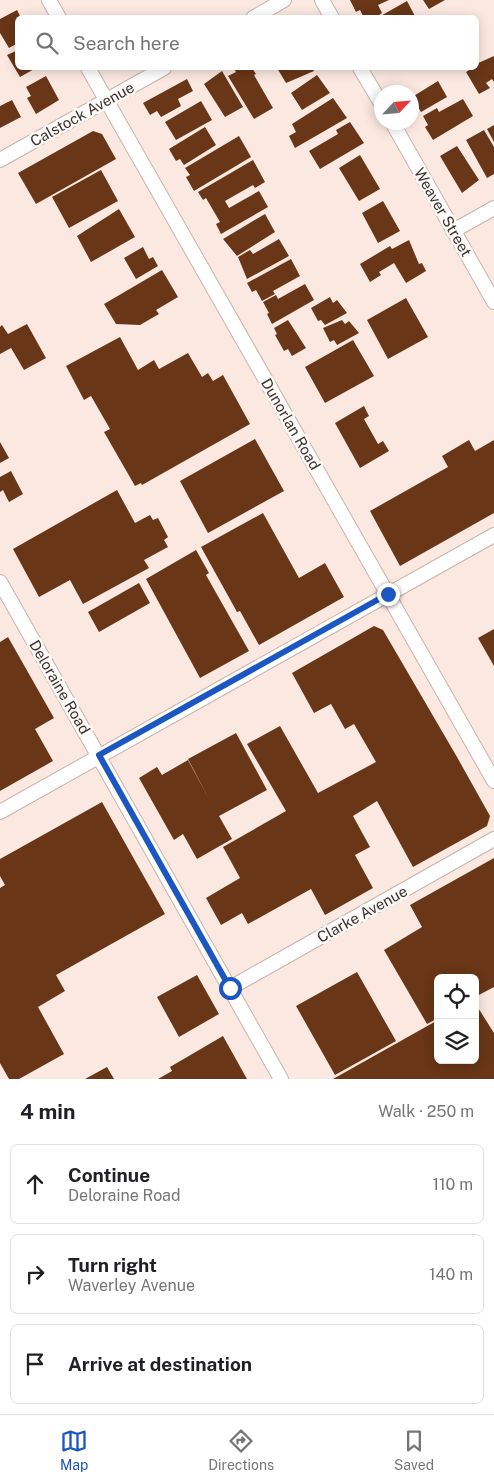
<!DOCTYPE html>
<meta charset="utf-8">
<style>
body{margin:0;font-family:"Public Sans",sans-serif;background:#f2f2f2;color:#202124}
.controls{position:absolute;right:15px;bottom:15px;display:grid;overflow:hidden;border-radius:8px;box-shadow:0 2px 12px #0003}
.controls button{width:45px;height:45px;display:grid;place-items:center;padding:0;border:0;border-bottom:1px solid #e0e0e0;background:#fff;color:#202124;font:25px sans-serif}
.compass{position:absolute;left:374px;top:85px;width:45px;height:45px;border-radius:50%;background:#fff;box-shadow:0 2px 12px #0003;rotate:64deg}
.stop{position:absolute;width:15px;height:15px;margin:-11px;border:4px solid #1b56c2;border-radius:50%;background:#fff}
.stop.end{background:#1b56c2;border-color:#fff;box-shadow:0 1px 5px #0008}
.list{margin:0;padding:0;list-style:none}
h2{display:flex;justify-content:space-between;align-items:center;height:65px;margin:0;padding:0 20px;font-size:21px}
h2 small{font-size:16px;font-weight:400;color:#757577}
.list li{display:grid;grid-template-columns:32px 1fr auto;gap:15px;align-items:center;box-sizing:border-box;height:80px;margin:0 10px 10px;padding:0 10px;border:1px solid #e0e0e0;border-radius:8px}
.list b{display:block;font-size:19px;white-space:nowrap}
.list p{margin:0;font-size:16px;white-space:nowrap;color:#757577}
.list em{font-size:16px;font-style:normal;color:#757577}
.icon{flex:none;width:28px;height:28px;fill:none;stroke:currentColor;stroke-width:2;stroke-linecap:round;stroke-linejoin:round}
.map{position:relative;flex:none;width:494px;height:1079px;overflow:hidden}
.search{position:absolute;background:#fff;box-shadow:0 2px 12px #0003;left:15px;right:15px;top:15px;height:55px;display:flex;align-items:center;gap:12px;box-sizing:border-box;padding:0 18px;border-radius:8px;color:#757577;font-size:19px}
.sheet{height:335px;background:#fff}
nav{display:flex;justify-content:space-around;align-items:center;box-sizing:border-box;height:70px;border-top:1px solid #e0e0e0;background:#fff;font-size:14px;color:#757577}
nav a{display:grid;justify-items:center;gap:2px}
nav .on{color:#1b56c2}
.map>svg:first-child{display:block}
</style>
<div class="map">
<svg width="494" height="1079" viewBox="0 0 494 1079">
<rect width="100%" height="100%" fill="#fbe9e1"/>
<path fill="#693617" d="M350,0H389L378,5L382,13L375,18H364L360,10L356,12Z
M423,0H445L429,9Z
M407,1L416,18H377Z
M17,10L21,18H18V43L9,48L0,33V19Z
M18,50V68H36L20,77L7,55Z
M494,56V82L492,79L486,83L490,88L479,94L466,72L471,69L470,68H476V64Z
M236,68H252L256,74L254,75L273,108L254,119L228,76L236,72L234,69Z
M277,68H312L314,71L286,83Z
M222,71L243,107L225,117L204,84Z
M317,75L330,93L302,110L291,93Z
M46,76L59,100L36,114L27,98L31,96L26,87Z
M187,79L193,91L178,99L181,106L161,117L157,111L150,115L143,103Z
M438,81L447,97L421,112L412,97Z
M333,98L347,118L295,148L289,136L296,132L292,124Z
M463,99L473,116L433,140L425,127L428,125L423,116L437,108L439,112Z
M12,100L21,117L0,128V106Z
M201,101L212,120L176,140L165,122Z
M350,122L364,143L320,169L309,151L338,134L336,130Z
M494,125V142L487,129Z
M205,127L216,145L184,165L180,159L176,161L169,149Z
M484,130L494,147V174L487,178L466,140Z
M93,131L102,134L116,159L36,204L18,173Z
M239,136L251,157L194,191L186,177L190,175L185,168Z
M457,146L479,180L462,193L440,156Z
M360,155L380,189L359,201L339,168Z
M253,160L265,182L255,188L253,185L225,201L229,208L259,191L268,207L221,234L216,224L220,222L206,198L203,200L198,192Z
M101,170L118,201L69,228L52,197Z
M383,201L400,231L378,243L362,213Z
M119,209L135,237L91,262L77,236Z
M265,214L275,232L237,256L223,239Z
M279,239L289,256L247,279L238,257L250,250L253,254Z
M409,240L419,264L422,263L426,271L406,283L394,263L379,272L381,275L370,282L360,264L390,246L392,249Z
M143,247L149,259L153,257L158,266L136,279L124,258Z
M291,259L300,276L273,291L275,294L262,301L256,290L252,292L247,283Z
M162,270L178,297L156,310L159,314L140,325L116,324L104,304Z
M305,284L314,300L272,324L267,314L269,313L263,302L276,295L278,299Z
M330,297L333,303L337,300L347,313L325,325L321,320L318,321L311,308Z
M406,298L428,337L388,359L367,320Z
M288,320L306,348L292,356L288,349L284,351L275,335L277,334L274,328Z
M342,320L345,324L349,321L359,333L337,345L334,340L330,342L323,328Z
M27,324L46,358L24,370L11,348L0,354V327L2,325L8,334Z
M120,337L138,370L154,360L159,369L188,353L202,377L208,373L213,381L223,375L250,424L142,485L141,483L135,486L104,432L110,429L91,396L84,400L66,366Z
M353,340L374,376L325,403L305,367Z
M364,406L369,416L364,419L378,444L383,441L389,451L360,468L335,423Z
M255,439L284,491L208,533L180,481Z
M469,440L475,451L494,440V513L400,566L370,511L448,467L442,456Z
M0,442L9,458L0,463Z
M11,471L23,494L9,502L3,490L0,492V477Z
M117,490L135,523L150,515L153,520L158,518L168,537L164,540L168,547L144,560L149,568L83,604L70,580L39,597L13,549Z
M263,513L299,578L325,563L344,597L259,645L240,611L237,612L201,547Z
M196,550L209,573L206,575L249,651L200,678L146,579Z
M139,583L150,603L99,632L88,612Z
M374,626L383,630L457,757L490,816L487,826L413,867L377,801L353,816L370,847L355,855L373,888L325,915L311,889L248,924L242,913L221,925L206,898L240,878L223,847L286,811L247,744L280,726L318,793L376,762L354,724L345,729L331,704L314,713L292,673Z
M494,629V666L478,638Z
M8,637L54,718L35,729L53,761L0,791V642Z
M236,733L267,790L219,816L232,839L197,859L183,834L174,840L139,778L157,767L162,775L188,760L209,799L188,759Z
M102,802L165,914L56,975L65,991L38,1007L64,1054L19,1079H9L0,1063V888L5,885L0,876V859Z
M494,858V987L475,997V978H438V1018L427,1024L384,950L422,927L410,905Z
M357,972L396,1041L335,1075L296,1006Z
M197,975L219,1014L179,1037L157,997Z
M475,1003L494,1033V1079H333L438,1020V1060H475Z
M223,1036L247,1079H158L172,1071L170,1067Z
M107,1067L114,1079H85Z"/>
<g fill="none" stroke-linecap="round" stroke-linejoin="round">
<defs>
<path id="street" d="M49,0L59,18
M322,0L332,18
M253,18L284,0
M88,68L494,781
M360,68L382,105
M392,122L494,302
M0,160L164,68
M453,231L494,208
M0,582L281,1079
M0,812L494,535
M230,988L494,839"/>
</defs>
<use href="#street" stroke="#c5b4ac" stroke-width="16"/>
<use href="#street" stroke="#fff" stroke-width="14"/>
</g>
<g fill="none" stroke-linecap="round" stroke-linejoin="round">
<path stroke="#1b56c2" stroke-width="6" d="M230,988L99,755L388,594"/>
</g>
<g text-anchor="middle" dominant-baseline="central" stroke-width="5" stroke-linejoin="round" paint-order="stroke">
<g font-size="15" fill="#3a3330" stroke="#fdfaf8">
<text transform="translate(82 114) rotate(-29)">Calstock Avenue</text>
<text transform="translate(443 212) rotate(60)">Weaver Street</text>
<text transform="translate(291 424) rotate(60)">Dunorlan Road</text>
<text transform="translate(60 687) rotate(60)">Deloraine Road</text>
<text transform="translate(362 914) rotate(-29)">Clarke Avenue</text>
</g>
</g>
</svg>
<div class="controls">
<button><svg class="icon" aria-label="locate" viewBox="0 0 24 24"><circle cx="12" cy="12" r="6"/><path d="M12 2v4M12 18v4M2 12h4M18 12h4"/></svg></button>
<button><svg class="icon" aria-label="layers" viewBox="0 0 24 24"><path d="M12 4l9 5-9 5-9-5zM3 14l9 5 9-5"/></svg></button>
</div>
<svg class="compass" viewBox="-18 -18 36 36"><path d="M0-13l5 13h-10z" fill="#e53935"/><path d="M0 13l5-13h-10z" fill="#757577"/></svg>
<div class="stop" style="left:230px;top:988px"></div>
<div class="stop end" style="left:388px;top:594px"></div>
<div class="search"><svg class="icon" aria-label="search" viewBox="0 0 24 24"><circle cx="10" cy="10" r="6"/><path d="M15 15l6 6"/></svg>Search here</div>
</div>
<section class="sheet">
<h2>4 min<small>Walk · 250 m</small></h2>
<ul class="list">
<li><svg class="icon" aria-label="ahead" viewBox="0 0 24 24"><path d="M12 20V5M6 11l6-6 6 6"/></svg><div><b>Continue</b><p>Deloraine Road</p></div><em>110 m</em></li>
<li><svg class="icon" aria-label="right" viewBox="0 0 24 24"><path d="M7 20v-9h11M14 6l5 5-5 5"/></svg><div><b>Turn right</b><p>Waverley Avenue</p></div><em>140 m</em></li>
<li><svg class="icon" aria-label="arrive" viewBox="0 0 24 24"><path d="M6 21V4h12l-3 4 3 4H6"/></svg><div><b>Arrive at destination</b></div></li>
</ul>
</section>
<nav>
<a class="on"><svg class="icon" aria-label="map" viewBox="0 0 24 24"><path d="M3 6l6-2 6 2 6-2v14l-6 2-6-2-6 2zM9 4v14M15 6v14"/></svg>Map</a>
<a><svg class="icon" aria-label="directions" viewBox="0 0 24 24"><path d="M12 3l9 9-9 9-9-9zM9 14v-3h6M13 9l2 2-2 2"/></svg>Directions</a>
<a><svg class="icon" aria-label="saved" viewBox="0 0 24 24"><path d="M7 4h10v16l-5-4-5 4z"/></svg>Saved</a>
</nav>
